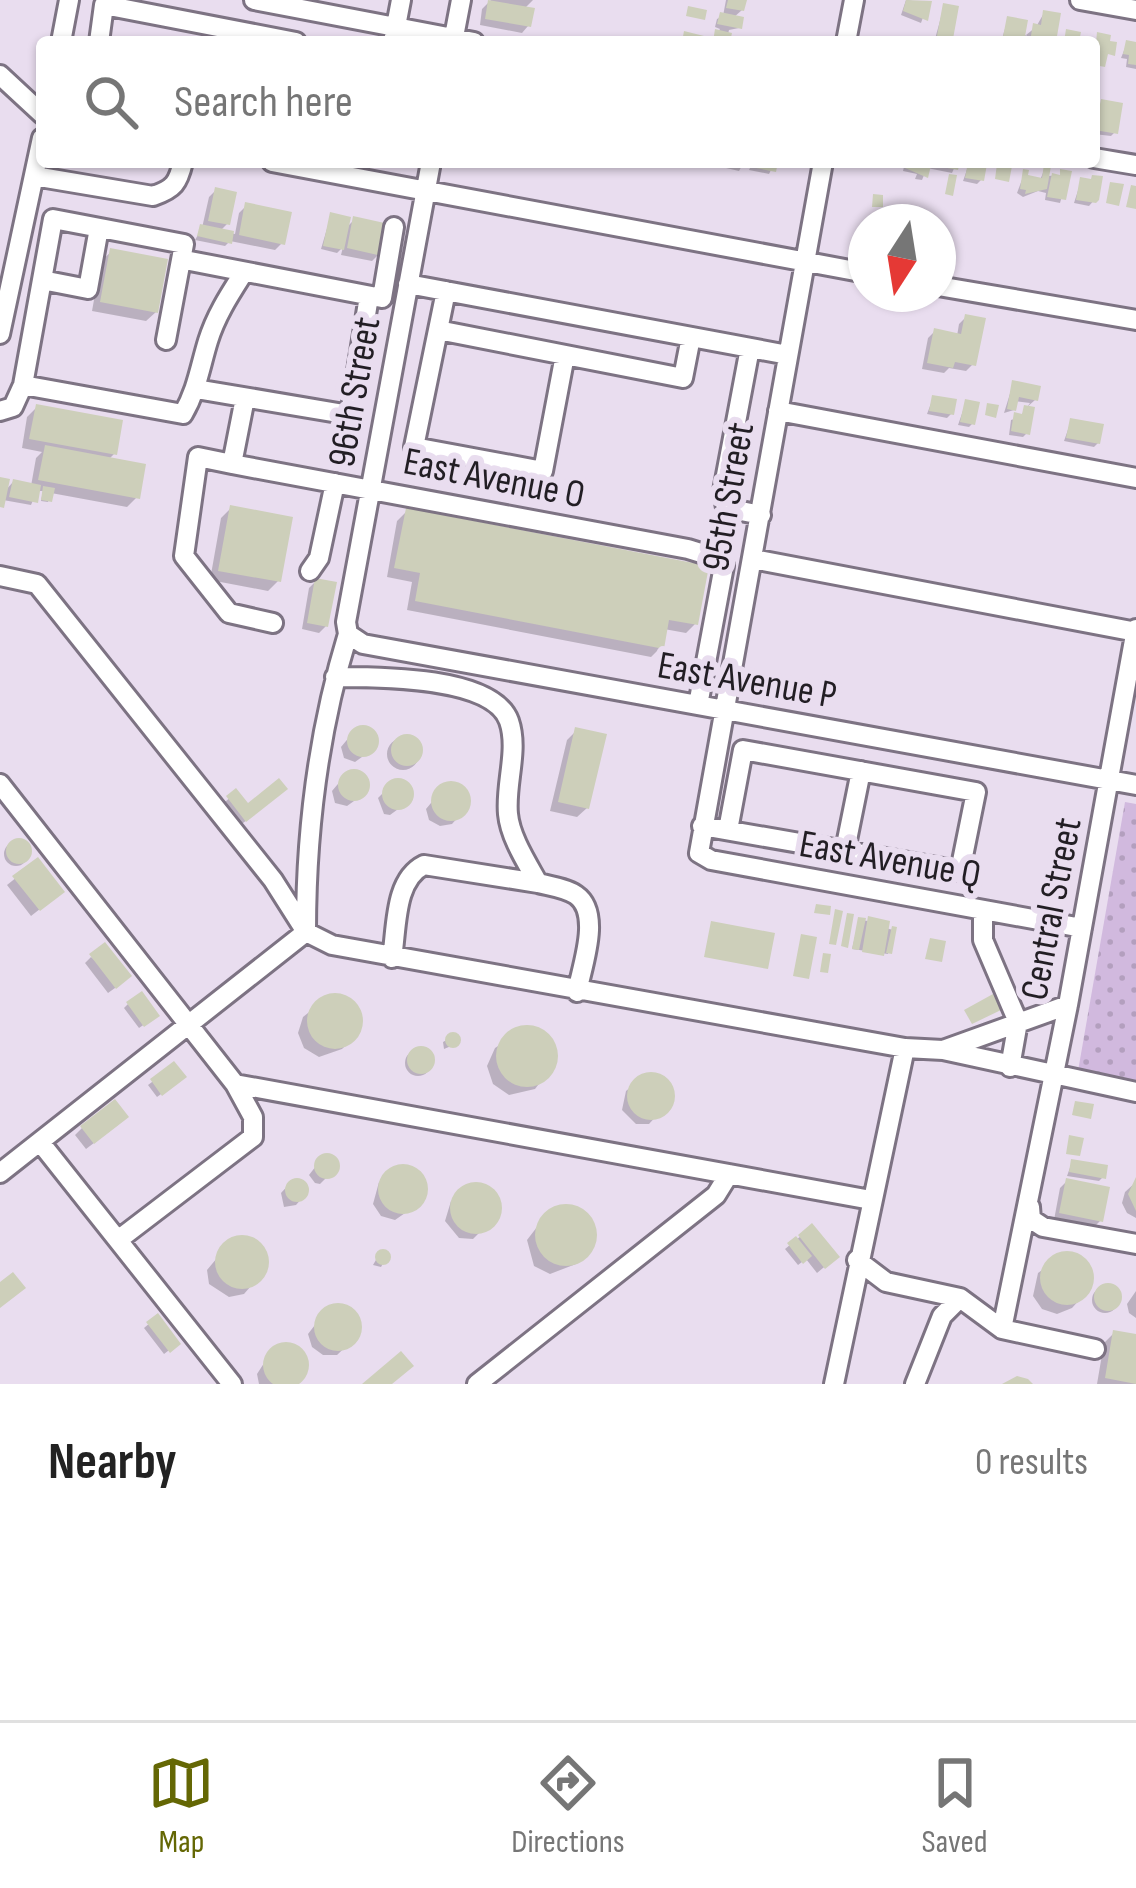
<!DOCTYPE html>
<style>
body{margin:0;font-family:"Sofia Sans Condensed",sans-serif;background:#f2f2f2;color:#222}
.compass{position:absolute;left:848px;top:204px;width:108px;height:108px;border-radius:50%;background:#fff;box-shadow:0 3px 9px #0004;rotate:192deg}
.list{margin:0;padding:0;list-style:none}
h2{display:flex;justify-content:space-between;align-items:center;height:156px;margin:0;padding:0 48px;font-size:51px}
h2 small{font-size:39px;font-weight:400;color:#767676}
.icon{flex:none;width:66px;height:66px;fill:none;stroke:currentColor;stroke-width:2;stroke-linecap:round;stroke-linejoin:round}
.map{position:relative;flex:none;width:1136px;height:1384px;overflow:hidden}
.search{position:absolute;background:#fff;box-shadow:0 3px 9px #0004;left:36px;right:36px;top:36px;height:132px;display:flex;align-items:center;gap:30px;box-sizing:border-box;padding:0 42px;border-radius:12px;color:#767676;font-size:45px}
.sheet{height:336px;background:#fff}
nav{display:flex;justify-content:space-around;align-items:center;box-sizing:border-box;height:168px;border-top:3px solid #e0e0e0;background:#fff;font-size:33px;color:#767676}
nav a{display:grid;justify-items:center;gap:6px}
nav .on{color:#646704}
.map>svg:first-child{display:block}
</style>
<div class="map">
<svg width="1136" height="1384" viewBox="0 0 1136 1384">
<defs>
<pattern id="green-dots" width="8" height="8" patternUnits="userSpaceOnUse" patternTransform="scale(3)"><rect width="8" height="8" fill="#d1b9de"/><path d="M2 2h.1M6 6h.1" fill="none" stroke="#b39fbe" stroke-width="1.8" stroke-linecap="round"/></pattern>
</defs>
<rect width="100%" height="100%" fill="#e9ddef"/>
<path fill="url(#green-dots)" d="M1125,802L1136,804V1082L1078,1071Z"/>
<path fill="#0003" d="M491,0H533L524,9L528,26L522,33L480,25L482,9Z
M726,0H744L742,10L733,18L739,28L729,30L726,42H711L720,29L715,27L717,19L723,16Z
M906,0L928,3L921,23L901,15Z
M944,6L951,37L947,41L935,39Z
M1044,13L1053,42H1026L1027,35L1022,40L1003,36L1001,42L1008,19L1021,39L1036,27Z
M1127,43L1136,45V69L1126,67L1127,59L1121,58Z
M1102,102L1115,132L1111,136L1094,134Z
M727,162H744L739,171L726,168Z
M753,162H775L769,174L749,170Z
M905,162H957L952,173L927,168L922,180L915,179L917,174L903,171Z
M969,164L981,180L977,184L963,181Z
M1045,168L1046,176L1068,175L1060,203L1045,200L1046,193L1038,191L1023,197L1017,193L1023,177L1040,180Z
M1081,181L1096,198L1089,206L1074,203Z
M216,190L227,224L220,231L235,234L239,213L246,206L282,243L275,250L230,241L225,246L195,240L202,228L209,197Z
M331,215L346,228L354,220L379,254L372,261L341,255L343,247L337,253L321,249Z
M865,226H866V245L859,244Z
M111,252L156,312L146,321L92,311L101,261Z
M966,317L973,364L966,371L949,368L944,373L922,369L928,338L935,331L957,336L959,324Z
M1013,384L1035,400L1026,408L1027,433L1023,437L1009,435L1011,420L1020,417L1030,403L1015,401L1014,410L1004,413Z
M933,398L951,414L947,418L927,414Z
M966,402L973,423L969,427L958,425Z
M37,407L114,454L108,460L137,497L127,507L51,493L48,502L41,501L43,491H37L31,505L3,500L0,507V480L4,492L13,482L31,486L36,458L42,452L22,448L27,417Z
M1071,421L1098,443L1094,447L1064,441Z
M231,508L278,581L268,591L210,580L221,518Z
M407,511L451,519L695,624L686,633L664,629L661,647L651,657L407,610L412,582L387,577L397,521Z
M316,581L326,626L319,633L302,629L309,588Z
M356,729H368L376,737L373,749L355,762L344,758L341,747Z
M576,731L587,808L577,817L550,811L567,740Z
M387 754a16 16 0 1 1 32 0a16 16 0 1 1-32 0Z
M348,772L365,778L367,784L361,796L347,806L335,803L332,791Z
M401,780L411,789L409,801L390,815L384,814L378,798L395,781Z
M446,785L458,786L467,794L468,806L452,824L440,826L429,820L426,809Z
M236,793L247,807L277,796L238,827L221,805Z
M4 854a12 12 0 1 1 24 0a12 12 0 1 1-24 0Z
M37,861L54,898L31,916L7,885Z
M859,920L887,923L886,928L893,930L888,954L852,949Z
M91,957L122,983L108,993L85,963Z
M328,997L351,1002L359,1016L352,1039L342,1049L319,1057L304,1048L298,1033L303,1017Z
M128,1004L152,1019L139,1028L124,1008Z
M524,1029L548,1037L555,1063L535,1089L509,1095L493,1084L487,1066L495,1048Z
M454,1036L456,1044L444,1049L443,1042Z
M405 1063a13 13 0 1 1 26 0a13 13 0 1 1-26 0Z
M645,1075L659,1077L669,1086L671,1100L649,1124H636L622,1110L626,1091Z
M179,1081L157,1097L148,1085L152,1082Z
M119,1124L86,1149L75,1135L82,1128Z
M323,1157L333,1158L336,1168L320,1184L315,1183L309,1175Z
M1072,1162L1103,1177L1099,1181L1067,1176Z
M401,1168L415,1171L424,1182L421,1202L395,1220L381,1216L373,1204L379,1182Z
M292,1181L306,1186L303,1197L296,1205L284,1207L281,1193Z
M1067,1181L1100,1221L1093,1228L1054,1220L1060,1188Z
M1136,1182V1218L1127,1213L1122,1203L1125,1192Z
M472,1186L487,1188L497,1199L498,1214L473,1239L459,1238L445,1221L451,1201Z
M564,1207L582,1212L593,1227L594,1236L586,1254L576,1264L550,1274L534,1266L527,1240L547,1214Z
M812,1227L829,1263L817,1273L806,1259L798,1265L785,1249Z
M248,1238L261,1247L265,1270L244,1294L229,1297L209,1284L207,1270L232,1240Z
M380,1253L387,1256L381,1267L373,1265Z
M1063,1255L1085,1262L1091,1275L1082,1297L1072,1308L1057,1314L1042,1309L1033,1296L1038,1273Z
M1092 1300a13 13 0 1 1 26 0a13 13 0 1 1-26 0Z
M1136,1291V1318L1129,1313L1127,1304Z
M328,1308L348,1309L357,1318L355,1338L337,1355H323L312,1347L308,1334Z
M157,1317L177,1344L164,1354L144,1328Z
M1114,1333L1136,1337V1384H1097L1104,1343Z
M289,1347L305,1359L304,1378L297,1384H259L257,1374L268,1357L276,1349Z"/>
<path fill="#cdcfba" d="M488,0L535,8L531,27L485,19Z
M728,0H747L744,11L726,8Z
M906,0L932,1L928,21L903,11Z
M943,3L959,6L953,39L937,36Z
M688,6L707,10L705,20L686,16Z
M1043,10L1061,13L1056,42H1030L1033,23L1041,25Z
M720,12L744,17L742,29L717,24Z
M1007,16L1028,20L1024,42H1002Z
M715,29L732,33L730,42H713Z
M1066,29L1081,32L1079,42H1064Z
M684,31L708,37L707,42H682Z
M1097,32L1111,35L1110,41L1117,42L1115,56L1108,54L1105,67L1094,65Z
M1126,40L1136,42V65L1128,64L1129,55L1123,54Z
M1101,99L1123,103L1118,134L1095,130Z
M752,162H778L776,172L751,167Z
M906,162H960L958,170L931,165L928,178L905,168Z
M968,162L987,164L984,181L965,178Z
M997,164L1012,166L1009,182L995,179Z
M1044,164L1051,166L1047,189L1025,194L1026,190L1020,189L1023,169L1029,170L1028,175L1042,178Z
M1060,169L1072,171L1066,200L1047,197L1052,173L1060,175Z
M949,174L957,175L953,196L945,194Z
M1092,175L1103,176L1099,200L1096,203L1076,200L1080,177L1091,179Z
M1110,182L1124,184L1119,206L1106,203Z
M1131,185L1136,186V209L1126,207Z
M215,187L237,192L230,225L208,221Z
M873,194L883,195V207H872Z
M245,202L292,212L285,245L239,235Z
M330,212L351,217L344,250L323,246Z
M353,216L389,224L382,256L347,248Z
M200,224L234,231L232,244L197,236Z
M110,248L168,259L158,313L100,302Z
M965,314L986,318L976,366L955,362L953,368L927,363L934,328L961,334Z
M1012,380L1041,386L1038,401L1019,397L1016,411L1007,409Z
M932,395L957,399L954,415L929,411Z
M965,399L980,402L975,425L960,422Z
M987,403L999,405L996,418L985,415Z
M36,404L123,420L117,455L29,439Z
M1024,405L1035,407L1030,435L1011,431L1014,412L1022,414Z
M1070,418L1104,424L1100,444L1066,438Z
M45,445L146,464L140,499L38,480Z
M0,477L10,479L4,508L0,507Z
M13,479L41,485L38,503L9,497Z
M43,486L55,488L52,502L41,500Z
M230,505L293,517L281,582L218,571Z
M406,508L455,513L454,517L709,566L698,625L669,620L664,649L415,601L420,573L394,568Z
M315,578L337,582L328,627L307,623Z
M347 741a16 16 0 1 1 32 0a16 16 0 1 1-32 0Z
M575,727L607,734L589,809L558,802Z
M391 750a16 16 0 1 1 32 0a16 16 0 1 1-32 0Z
M338 785a16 16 0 1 1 32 0a16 16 0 1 1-32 0Z
M382 794a16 16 0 1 1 32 0a16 16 0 1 1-32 0Z
M279,778L288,789L246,822L226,796L236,788L248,803Z
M431 801a20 20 0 1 1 40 0a20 20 0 1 1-40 0Z
M6 851a13 13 0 1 1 26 0a13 13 0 1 1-26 0Z
M38,857L65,892L40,911L12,876Z
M816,904L831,906L830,915L814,913Z
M835,909L843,911L836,945L829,944Z
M847,913L854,914L848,948L841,946Z
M868,916L890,921L884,956L862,952Z
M858,917L866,918L859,950L852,949Z
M711,921L775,933L768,969L704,957Z
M892,926L897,927L892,954L886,953Z
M801,934L817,937L809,979L793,976Z
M930,938L946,941L942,962L925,959Z
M105,942L132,976L116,989L89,954Z
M823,953L831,954L828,973L820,972Z
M142,991L160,1016L144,1027L126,1002Z
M307 1021a28 28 0 1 1 56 0a28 28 0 1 1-56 0Z
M993,994L1001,1010L972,1024L964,1010Z
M496 1056a31 31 0 1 1 62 0a31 31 0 1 1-62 0Z
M445 1040a8 8 0 1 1 16 0a8 8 0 1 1-16 0Z
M407 1060a14 14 0 1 1 28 0a14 14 0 1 1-28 0Z
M174,1061L187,1077L162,1096L150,1079Z
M627 1096a24 24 0 1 1 48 0a24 24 0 1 1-48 0Z
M115,1099L129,1117L94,1144L80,1126Z
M1075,1101L1094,1104L1091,1119L1072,1115Z
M1069,1135L1084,1138L1080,1156L1066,1154Z
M314 1166a13 13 0 1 1 26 0a13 13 0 1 1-26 0Z
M1071,1159L1108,1165L1106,1179L1069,1172Z
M378 1189a25 25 0 1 1 50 0a25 25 0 1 1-50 0Z
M1136,1177V1211L1128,1194Z
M285 1190a12 12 0 1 1 24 0a12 12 0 1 1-24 0Z
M1066,1178L1110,1187L1103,1222L1059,1213Z
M450 1208a26 26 0 1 1 52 0a26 26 0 1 1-52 0Z
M535 1235a31 31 0 1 1 62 0a31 31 0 1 1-62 0Z
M812,1223L840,1257L825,1269L798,1235Z
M215 1262a27 27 0 1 1 54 0a27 27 0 1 1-54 0Z
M796,1236L812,1256L803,1264L787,1243Z
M375 1257a8 8 0 1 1 16 0a8 8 0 1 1-16 0Z
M1040 1278a27 27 0 1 1 54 0a27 27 0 1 1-54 0Z
M13,1272L26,1288L0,1308V1282Z
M1094 1297a14 14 0 1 1 28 0a14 14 0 1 1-28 0Z
M314 1327a24 24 0 1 1 48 0a24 24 0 1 1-48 0Z
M158,1313L181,1344L170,1353L146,1322Z
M1113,1330L1136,1334V1384L1105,1378Z
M263 1365a23 23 0 1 1 46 0a23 23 0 1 1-46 0Z
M401,1351L414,1366L392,1384H362Z
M1017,1376L1028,1379L1033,1384H1002Z"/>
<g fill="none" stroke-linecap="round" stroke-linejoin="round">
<defs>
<path id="minor" d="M254,0L474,42
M1080,0L1136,10
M61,42L69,0
M99,42L104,5L296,42
M393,42L401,0
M453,42L461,0
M846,42L854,0
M0,75L42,114
M1094,158L1136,165
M272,162L866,273
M823,162L699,853L711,860L1082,928
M34,176L153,196C174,189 178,183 183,162
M190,261L382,298L394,227
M42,280L88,289L99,228
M408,284L788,355
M938,286L1136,320
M446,291L438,330L683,378L691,337
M438,330L414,447L543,471L565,355
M0,334L42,138
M750,348L723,491L726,508L761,515
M23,385L53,219L184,244L166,340
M196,389L350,415L369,296
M245,398L232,464L688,549L717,558L724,566L698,705
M0,411L13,407L23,385L183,414C197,390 200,367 208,341C216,315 230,294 244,272
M778,411L1136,478
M232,464L198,457L184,556L229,613L273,623
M753,559L1136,632
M310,571L319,558L335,483
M0,576L37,584L273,880L306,932L332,945L905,1048L943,1050L1068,1005
M348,634L363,644L1136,785
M335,677C377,677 493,676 509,721C519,750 505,784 508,814C510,837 527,863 538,883C550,886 566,888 576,895C602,913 582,966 577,992
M0,784L235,1084L871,1200
M702,826L960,871L976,792L743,750L728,830
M845,850L861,771
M983,910V940L1018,1022L1010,1067
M306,931C306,828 318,732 348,634L346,622L431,162
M392,958C397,927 394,880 424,865L538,883
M943,1050L1136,1092
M40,1142L232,1384
M0,1173L306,932
M1030,1207L1031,1219L1043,1227L1136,1244
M118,1240L253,1137V1117L235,1084
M857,1260L886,1282L960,1298L1002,1329L1095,1349
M1002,1329L1068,1005L1136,629
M477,1384L716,1195L729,1174
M834,1384L905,1048
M915,1384L942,1316L960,1298"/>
</defs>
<use href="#minor" stroke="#7d7383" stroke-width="24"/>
<use href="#minor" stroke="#fff" stroke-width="18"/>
</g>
<g text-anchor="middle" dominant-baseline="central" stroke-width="12" stroke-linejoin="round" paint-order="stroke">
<g font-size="39" fill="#221e24" stroke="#e9ddef">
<text transform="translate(355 392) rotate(-80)">96th Street</text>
<text transform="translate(494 479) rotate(11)">East Avenue O</text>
<text transform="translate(729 497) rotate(-80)">95th Street</text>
<text transform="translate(747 681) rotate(10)">East Avenue P</text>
<text transform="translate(890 860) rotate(10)">East Avenue Q</text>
<text transform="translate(1052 909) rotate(-79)">Central Street</text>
</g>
</g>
</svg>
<svg class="compass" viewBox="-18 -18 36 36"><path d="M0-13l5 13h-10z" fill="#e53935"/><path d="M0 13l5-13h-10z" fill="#767676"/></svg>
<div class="search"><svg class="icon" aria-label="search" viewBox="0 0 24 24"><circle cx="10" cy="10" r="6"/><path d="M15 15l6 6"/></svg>Search here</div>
</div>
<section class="sheet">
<h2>Nearby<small>0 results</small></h2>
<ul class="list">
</ul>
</section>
<nav>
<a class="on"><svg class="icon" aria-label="map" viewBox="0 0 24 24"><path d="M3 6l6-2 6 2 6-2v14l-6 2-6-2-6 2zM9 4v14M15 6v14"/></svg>Map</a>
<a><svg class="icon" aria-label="directions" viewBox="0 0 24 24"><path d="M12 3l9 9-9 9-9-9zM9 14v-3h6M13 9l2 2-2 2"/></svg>Directions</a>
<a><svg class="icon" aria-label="saved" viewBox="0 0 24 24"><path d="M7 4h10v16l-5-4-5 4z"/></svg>Saved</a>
</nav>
